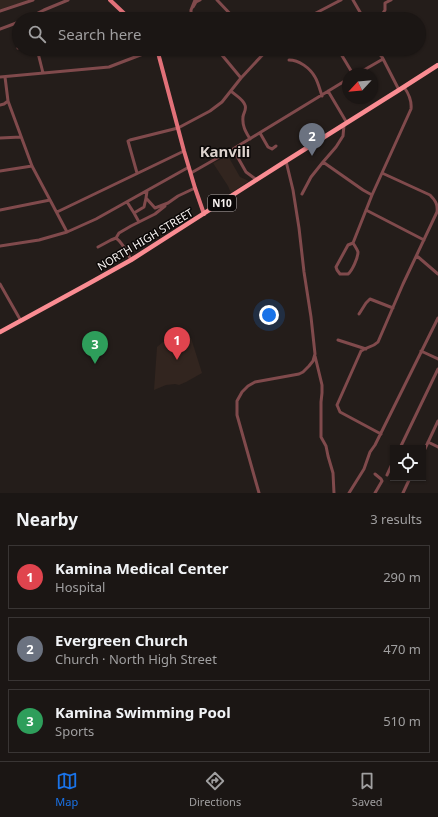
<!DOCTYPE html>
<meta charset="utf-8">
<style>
body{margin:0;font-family:"Noto Sans",sans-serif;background:#241f1d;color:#f1f3f6}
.controls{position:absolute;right:12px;bottom:12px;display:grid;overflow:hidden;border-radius:0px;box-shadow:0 1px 3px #0004}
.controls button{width:36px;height:36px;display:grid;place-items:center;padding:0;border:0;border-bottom:1px solid #393534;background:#1b1614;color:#f1f3f6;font:20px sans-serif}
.compass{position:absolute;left:342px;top:68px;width:36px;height:36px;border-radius:50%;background:#1b1614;box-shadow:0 1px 3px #0004;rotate:244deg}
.you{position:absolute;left:269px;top:315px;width:14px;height:14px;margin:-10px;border:3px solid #fff;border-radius:50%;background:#1a73e8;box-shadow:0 0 0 6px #1a73e833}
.badge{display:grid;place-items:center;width:26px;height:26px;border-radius:50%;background:#1a73e8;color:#fff;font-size:13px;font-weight:700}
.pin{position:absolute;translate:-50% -33px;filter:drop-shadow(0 1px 2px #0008)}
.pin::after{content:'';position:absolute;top:21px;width:14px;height:12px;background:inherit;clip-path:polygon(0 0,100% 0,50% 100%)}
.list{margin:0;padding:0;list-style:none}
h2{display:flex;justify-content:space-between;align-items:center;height:52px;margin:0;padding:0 16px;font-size:17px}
h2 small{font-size:13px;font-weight:400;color:#a09fa0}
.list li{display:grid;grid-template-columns:26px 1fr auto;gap:12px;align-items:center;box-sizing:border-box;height:64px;margin:0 8px 8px;padding:0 8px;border:1px solid #393534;border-radius:0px}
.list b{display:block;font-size:15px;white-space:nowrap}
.list p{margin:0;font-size:13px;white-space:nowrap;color:#a09fa0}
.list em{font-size:13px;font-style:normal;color:#a09fa0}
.icon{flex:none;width:22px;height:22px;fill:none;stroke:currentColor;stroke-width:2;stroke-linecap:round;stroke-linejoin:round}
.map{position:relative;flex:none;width:438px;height:493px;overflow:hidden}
.search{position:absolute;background:#1b1614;box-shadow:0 1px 3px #0004;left:12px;right:12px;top:12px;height:44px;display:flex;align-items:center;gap:10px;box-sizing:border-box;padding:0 14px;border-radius:22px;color:#a09fa0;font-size:15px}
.sheet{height:268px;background:#1b1614}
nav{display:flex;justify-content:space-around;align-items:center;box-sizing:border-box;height:56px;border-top:1px solid #393534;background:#1b1614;font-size:11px;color:#a09fa0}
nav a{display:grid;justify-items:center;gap:2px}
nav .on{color:#1a73e8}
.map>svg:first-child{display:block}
</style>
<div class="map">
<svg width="438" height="493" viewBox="0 0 438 493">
<rect width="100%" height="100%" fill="#241d1a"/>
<path fill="#32251f" d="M0,0H30L0,10Z
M228,156L240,177L249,181L231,193L228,186L213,163Z
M184,337L191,338L202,373L186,382L179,385L175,384L166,385L154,390L157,347L163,342H176L177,340Z"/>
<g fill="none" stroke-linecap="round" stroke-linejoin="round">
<path stroke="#804a4c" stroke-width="3" d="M217,0L235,19
M353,0L364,19
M193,7L196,2L200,0
M0,11L33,0
M316,13L320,19
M26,19L44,10L68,0
M189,19L191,17V10L195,0
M308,19L316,13L341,0
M379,19L385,10V3L391,0
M0,29L19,22
M18,48H19
M37,49L43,73
M217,49L241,78
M338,49L353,74
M378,49L399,90
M381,56L393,49
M289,60C299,60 310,68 315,77C318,82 320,90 322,96
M357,74L383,59
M0,77L109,67L156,49
M5,77L8,101L32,166L67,232
M231,91C235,95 243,99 245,105C247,110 243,113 243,117C242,126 246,132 250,139
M328,91L347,123
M0,105L4,104L8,101
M260,133L268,147L272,149L276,146
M0,138L21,137
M233,149L246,172L257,180
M323,162L336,147L343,136L344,125
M0,171L32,166
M137,173L128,141L130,140L178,128L210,111L222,102L241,78L268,49
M191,173L233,149L348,79
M147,191L146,198L155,208L168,203L178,196L195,188
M302,194L311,177L323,162L363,190L372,195
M127,202L134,213
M0,210L50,200
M366,210L424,240
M57,212L184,151
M139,222L134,213L144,207L146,198
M116,238L119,233L131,226L155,214L165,206
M353,243C355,246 357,249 358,252C358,258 352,271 348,274H340L337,270L336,267L348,245L353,243L372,195L411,109C412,100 409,94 404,87
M0,246L39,240L67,232L96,219L189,167
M98,247L111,240L116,238C123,243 127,252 131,260
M417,256L438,274
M0,284L21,321
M359,314L366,303L370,299L393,308
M338,340L366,349
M421,351L438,359
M315,356L322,385V393L321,402V437L326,446L328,456L333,473L334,493
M381,434L340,412L337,405L361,351C367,346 372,348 378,342L403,284L437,212C438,204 435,200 430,195L382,173
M428,442L438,447
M400,448L438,369
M423,453L438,421
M375,474L381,479L382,481L375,493
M387,475L393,462
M259,493L237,415V401L242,392L248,386L255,382L299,374L303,372L309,366L313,361L315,354L311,317L304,272L299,228L293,190L286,161
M349,493L364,469L370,452L375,445L438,318
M403,493L410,478"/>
<path stroke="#e27179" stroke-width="4" d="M110,0L130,19
M157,49L184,151L195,188L204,214"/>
<path stroke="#fa8c92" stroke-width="4.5" d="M0,332L88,284L131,260L286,161L399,90L438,65"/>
</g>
<g text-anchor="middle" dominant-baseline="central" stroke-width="3" stroke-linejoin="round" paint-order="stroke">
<rect fill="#0b0807" stroke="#b1acab" stroke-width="1" x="208" y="195" width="28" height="16" rx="3"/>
<g font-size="10" font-weight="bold" fill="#f8f3f1">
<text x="222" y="203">N10</text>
</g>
<g font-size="11" fill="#f8f3f1" stroke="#0b0807">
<text transform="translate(145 239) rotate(-31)">NORTH HIGH STREET</text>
</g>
<g font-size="15" font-weight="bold" fill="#dcd2cd" stroke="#0b0807">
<text x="225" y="151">Kanvili</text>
</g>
</g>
</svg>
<div class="controls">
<button><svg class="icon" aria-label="locate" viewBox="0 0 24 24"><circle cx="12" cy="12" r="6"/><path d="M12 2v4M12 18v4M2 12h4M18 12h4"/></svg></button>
</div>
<svg class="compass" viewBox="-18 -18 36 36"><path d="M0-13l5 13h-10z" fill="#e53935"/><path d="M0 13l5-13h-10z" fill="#a09fa0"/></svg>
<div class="you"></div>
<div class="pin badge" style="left:177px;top:360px;background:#e0444e">1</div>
<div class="pin badge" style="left:312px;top:156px;background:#6b7280">2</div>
<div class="pin badge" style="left:95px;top:364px;background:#2e9e5b">3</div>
<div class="search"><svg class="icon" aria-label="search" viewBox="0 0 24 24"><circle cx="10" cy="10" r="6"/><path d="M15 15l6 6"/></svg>Search here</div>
</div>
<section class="sheet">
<h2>Nearby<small>3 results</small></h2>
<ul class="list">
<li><span class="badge" style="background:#e0444e">1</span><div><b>Kamina Medical Center</b><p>Hospital</p></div><em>290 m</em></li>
<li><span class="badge" style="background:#6b7280">2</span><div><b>Evergreen Church</b><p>Church · North High Street</p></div><em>470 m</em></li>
<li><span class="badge" style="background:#2e9e5b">3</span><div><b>Kamina Swimming Pool</b><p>Sports</p></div><em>510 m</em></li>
</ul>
</section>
<nav>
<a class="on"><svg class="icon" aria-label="map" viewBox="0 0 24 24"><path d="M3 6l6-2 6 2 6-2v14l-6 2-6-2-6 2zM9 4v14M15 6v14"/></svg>Map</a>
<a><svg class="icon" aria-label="directions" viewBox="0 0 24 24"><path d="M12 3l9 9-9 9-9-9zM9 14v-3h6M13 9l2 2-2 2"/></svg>Directions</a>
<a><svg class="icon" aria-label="saved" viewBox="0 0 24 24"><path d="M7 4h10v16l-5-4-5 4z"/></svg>Saved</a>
</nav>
